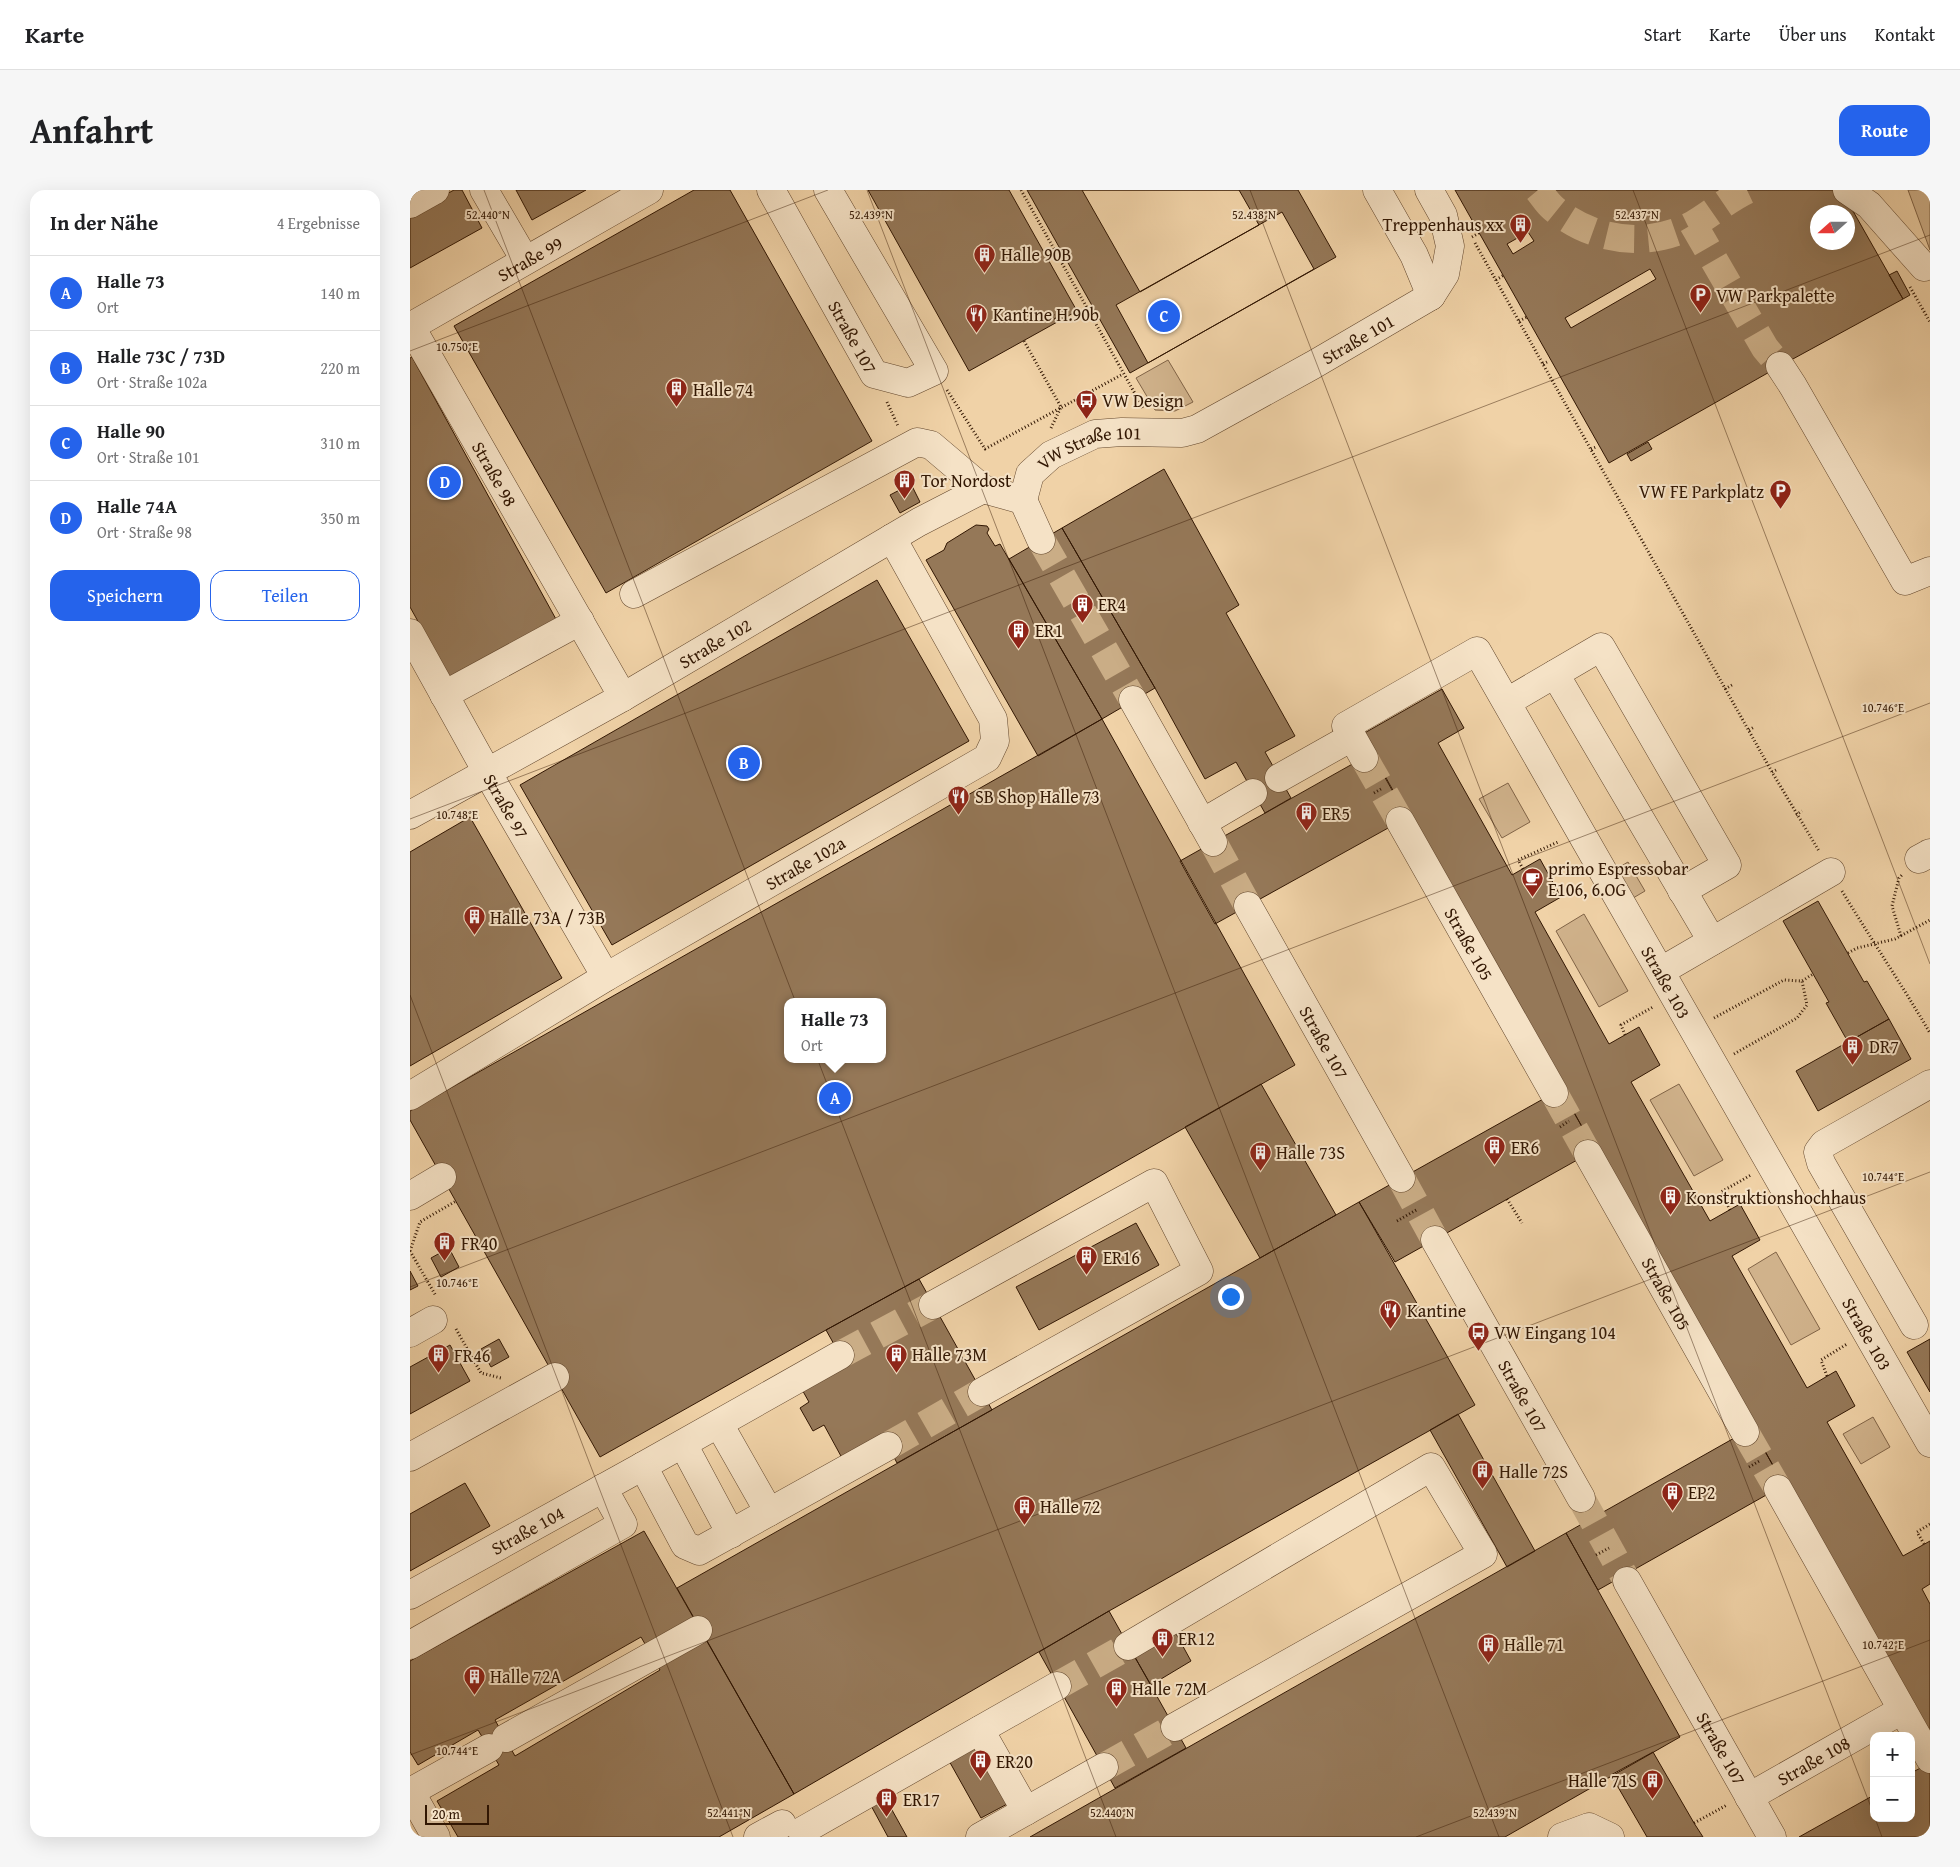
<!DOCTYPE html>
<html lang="de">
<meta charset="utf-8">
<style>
body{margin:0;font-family:"Gentium Book Plus",serif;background:#f6f6f6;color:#202124}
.controls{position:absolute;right:15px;bottom:15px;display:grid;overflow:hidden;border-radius:10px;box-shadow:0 5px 20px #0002}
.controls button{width:45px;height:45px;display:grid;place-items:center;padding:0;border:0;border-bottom:1px solid #e0e0e0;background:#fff;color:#202124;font:25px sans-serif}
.compass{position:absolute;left:1400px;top:15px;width:45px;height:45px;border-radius:50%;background:#fff;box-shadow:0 5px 20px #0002;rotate:249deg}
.scale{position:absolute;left:15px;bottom:12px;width:64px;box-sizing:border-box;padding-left:5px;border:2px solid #321703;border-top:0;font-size:14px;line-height:18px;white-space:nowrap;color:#321703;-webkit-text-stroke:4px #f5e2c6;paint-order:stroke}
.you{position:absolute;left:820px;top:1106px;width:18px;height:18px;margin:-12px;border:4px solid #fff;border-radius:50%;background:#1a73e8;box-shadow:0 0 0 8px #1a73e833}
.badge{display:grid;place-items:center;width:32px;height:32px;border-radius:50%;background:#2563eb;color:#fff;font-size:16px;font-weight:700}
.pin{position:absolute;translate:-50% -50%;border:2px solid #fff;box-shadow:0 1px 5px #0006}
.popup{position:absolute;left:374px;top:808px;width:102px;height:65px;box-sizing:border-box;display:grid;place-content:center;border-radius:10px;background:#fff;filter:drop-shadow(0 1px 4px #0005);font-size:16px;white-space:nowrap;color:#757577}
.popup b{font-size:19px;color:#202124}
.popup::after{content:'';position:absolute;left:50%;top:100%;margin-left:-10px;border:10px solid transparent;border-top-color:#fff}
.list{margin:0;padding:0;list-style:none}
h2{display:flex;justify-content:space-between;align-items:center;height:65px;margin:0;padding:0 20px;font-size:21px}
h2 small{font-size:16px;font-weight:400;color:#757577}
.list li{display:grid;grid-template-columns:32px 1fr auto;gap:15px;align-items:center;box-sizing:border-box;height:75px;padding:0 20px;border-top:1px solid #e0e0e0}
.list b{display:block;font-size:19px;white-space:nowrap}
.list p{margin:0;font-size:16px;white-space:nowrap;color:#757577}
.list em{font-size:16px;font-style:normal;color:#757577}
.actions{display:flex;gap:10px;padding:15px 20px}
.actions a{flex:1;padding:11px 0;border:1px solid #2563eb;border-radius:15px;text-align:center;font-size:18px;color:#2563eb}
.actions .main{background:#2563eb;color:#fff}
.map{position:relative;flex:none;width:1520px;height:1647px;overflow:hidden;border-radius:15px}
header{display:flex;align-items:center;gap:30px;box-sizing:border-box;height:70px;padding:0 25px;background:#fff;border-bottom:1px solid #e0e0e0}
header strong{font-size:24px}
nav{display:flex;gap:28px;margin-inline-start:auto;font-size:18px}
.intro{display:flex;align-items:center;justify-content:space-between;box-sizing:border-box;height:120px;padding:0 30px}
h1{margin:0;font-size:35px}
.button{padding:12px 22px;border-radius:15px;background:#2563eb;color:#fff;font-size:18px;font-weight:700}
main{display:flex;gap:30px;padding:0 30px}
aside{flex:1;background:#fff;border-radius:15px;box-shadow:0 5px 20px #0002}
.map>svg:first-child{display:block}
</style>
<header>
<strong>Karte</strong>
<nav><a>Start</a><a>Karte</a><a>Über uns</a><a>Kontakt</a></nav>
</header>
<div class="intro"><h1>Anfahrt</h1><a class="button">Route</a></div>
<main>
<aside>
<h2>In der Nähe<small>4 Ergebnisse</small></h2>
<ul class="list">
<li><span class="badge">A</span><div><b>Halle 73</b><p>Ort</p></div><em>140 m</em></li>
<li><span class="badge">B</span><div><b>Halle 73C / 73D</b><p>Ort · Straße 102a</p></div><em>220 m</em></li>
<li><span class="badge">C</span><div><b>Halle 90</b><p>Ort · Straße 101</p></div><em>310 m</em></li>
<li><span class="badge">D</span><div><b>Halle 74A</b><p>Ort · Straße 98</p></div><em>350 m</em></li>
</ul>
<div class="actions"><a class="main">Speichern</a><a>Teilen</a></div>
</aside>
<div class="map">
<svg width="1520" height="1647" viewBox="0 0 1520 1647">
<rect width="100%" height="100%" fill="#f0d2a7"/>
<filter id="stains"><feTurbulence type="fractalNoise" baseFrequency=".004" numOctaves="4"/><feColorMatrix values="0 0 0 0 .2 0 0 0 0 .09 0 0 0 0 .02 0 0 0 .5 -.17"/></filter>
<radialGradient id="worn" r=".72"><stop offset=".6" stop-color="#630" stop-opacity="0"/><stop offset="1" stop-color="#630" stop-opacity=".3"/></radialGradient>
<path fill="#d0b28b" stroke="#816447" d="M1498,0H1520V60Z
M758,170L783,212L765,221L745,220L726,188Z
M1098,593L1120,632L1092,648L1069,609Z
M1218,672L1235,701L1218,711L1201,682Z
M1174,724L1218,801L1189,817L1146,741Z
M1269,894L1313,970L1284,986L1240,910Z
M1366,1062L1410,1139L1381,1155L1338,1079Z
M1463,1227L1480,1257L1451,1274L1433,1244Z"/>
<path fill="#957858" stroke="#321703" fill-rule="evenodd" d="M44,0H52L72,38L0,78V24Z
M106,0H176L122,30Z
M284,0H320L462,251L196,403L44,136Z
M458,0H599L667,121L559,181Z
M617,0H888L926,67L720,183Z
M672,0H829L849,35L730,102Z
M1045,0H1431L1493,109L1370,176L1199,273ZM1408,22H1438V52H1408Z
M872,22L904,79L738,173L706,115Z
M1118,42L1124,51L1103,64L1097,54Z
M1240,79L1246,89L1161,138L1155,128Z
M1487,81L1500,105L1493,109L1479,85Z
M2,167L147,431L40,489L0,417V168Z
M1238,252L1242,259L1221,271L1217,264Z
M754,279L829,415L816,423L885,546L855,562L881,608L855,623L826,572L795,589L745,498L652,338Z
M501,294L510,312L490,323L480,305Z
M566,335L577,336L579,339L577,343L585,356L590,354L692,529L628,566L516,370L534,360L537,353Z
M652,338L745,498L692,529L599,369Z
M467,390L559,551L202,755L110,595Z
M1032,499L1054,538L1028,553L1102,685L1130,669L1151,707L1125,722L1199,854L1229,837L1250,875L1221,892L1300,1031L1330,1014L1350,1050L1322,1066L1397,1198L1426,1181L1445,1216L1417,1232L1493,1366L1520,1351V1394L1512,1399L1520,1414V1554L951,545Z
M692,529L885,875L509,1089L416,1140L190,1267L0,930V921ZM378,812H472V869H378Z
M962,563L998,627L805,734L770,671Z
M60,627L152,788L0,876V662Z
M1408,711L1454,792L1457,791L1479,829L1438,852L1416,813L1419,812L1373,731Z
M1479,829L1501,869L1408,921L1386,881Z
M851,894L926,1025L850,1068L775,937Z
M1151,899L1185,960L985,1072L949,1012Z
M949,1012L1065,1215L699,1421L384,1604L267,1398Z
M726,1033L749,1075L629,1140L606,1097Z
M39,1058L49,1077L31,1087L21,1068Z
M0,1081L8,1096L0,1100Z
M509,1089L582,1220L487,1273L478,1256L432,1268L414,1235L403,1241L390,1218L399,1212L390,1196L430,1165L416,1140Z
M89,1149L99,1167L81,1177L71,1159Z
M1520,1149V1202L1497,1162Z
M40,1155L60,1191L0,1224V1177Z
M1048,1224L1125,1361L1097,1377L1020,1240Z
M1342,1238L1374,1295L1188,1400L1156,1343Z
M55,1293L80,1336L0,1381V1324Z
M234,1341L384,1604L309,1647H48L27,1611L89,1575L68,1540L8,1575L0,1562V1471ZM231,1447L250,1480L105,1566L85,1530Z
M1156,1343L1270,1547L1095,1647H620Z
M699,1421L776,1558L705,1598L629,1462Z
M764,1440L781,1471L741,1495L723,1464Z
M569,1552L601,1612L571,1628L538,1569Z
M1243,1562L1284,1633L1293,1647H1237L1201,1585Z
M1520,1573V1645L1516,1647H1389L1464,1605V1628H1501V1583Z
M472,1602L497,1647H478L458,1610Z"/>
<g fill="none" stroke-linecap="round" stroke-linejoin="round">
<path stroke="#caad86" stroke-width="28" stroke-dasharray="28 14" stroke-linecap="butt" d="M1128,0C1133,6 1137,13 1143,18C1181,51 1238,59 1282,35C1301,24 1318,9 1337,0
M1283,34L1355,158L1370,176
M631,350L723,510
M954,568L990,631
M803,652L838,716
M1144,903L1178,964
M991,988L1025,1050
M430,1165L523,1115
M1335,1242L1368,1299
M478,1256L572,1202
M1171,1308L1217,1391
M647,1496L718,1456
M694,1577L765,1537"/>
<defs>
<g id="minor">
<path d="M74,0L115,70"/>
<path id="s1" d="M361,0L464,184L498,193L524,181L418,0"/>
<path d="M967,0L1004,65L1021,106"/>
<path d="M1437,0L1459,15L1514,77"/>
<path d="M0,14L25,0"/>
<path id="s2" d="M0,137L239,0"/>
<path id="s3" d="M1,137L213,507"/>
<path d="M1370,176L1383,196L1495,391L1520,381"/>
<path id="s4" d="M613,310L620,284L641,265L685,244L712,242L772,243L787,239L903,175L1021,106L1035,84L1040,56L1033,25L1019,0"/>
<path d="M613,310L631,350"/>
<path d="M224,404L507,252L521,255L573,299"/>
<path id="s5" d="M0,443L77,582L196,787"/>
<path d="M1145,484L1302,751"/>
<path d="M34,505L170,431"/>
<path d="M723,510L803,652"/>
<path d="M1097,512L1191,457L1317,675L1272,701"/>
<path id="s6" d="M954,568L936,536L1067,461L1520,1253"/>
<path d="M869,588L942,547"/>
<path id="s7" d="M0,625L213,507L509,332L573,299L613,310"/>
<path id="s8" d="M990,631L1144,903"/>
<path d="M792,633L843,603"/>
<path d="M1509,669L1520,663"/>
<path id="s9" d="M838,716L991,988"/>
<path d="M1251,781L1421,682"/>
<path id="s10" d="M0,906L196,787L577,568L585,551L583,529L482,348"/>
<path id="s11" d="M1178,964L1335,1242"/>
<path d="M0,1006L32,987"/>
<path id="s12" d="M1025,1050L1171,1308"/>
<path d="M523,1115L744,993L789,1081L572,1202"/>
<path d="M1504,1135L1411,973L1408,962L1414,954L1520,894"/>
<path d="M0,1143L23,1130"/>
<path d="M430,1165L233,1276L275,1355L289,1361L478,1256"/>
<path d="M309,1234L359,1322"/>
<path d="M273,1254L321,1344"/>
<path d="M0,1267L145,1187"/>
<path d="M1368,1299L1520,1569"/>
<path id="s13" d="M1217,1391L1362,1647"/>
<path id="s14" d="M0,1405L233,1276"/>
<path d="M0,1455L213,1334L193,1298"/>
<path d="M718,1456L1021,1277L1073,1364L765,1537"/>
<path d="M570,1540L616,1621"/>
<path d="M96,1548L288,1440"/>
<path d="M0,1601L26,1647"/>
<path d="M0,1602L79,1558"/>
<path id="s15" d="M1339,1607L1492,1520"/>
<path d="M348,1647L372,1634"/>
<path d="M395,1647L392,1641L647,1496"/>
<path d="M570,1647L694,1577"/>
<path d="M1152,1647L1179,1637L1200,1647"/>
</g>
</defs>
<use href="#minor" stroke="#62462c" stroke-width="29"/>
<path stroke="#321703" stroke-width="3" stroke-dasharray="1 2.5" stroke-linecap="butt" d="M611,0L733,218
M1062,47L1069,43
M1065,53L1362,582L1409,661
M1086,90L1094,85
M1500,97L1520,132
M643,125L647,132
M1109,131L1117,127
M614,151L651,217L641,238
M1133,174L1137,172
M537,200L575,259L713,184
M477,212L488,236
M1181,259L1186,257
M1315,499L1322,495
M1339,540L1344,537
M1362,582L1368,579
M964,603L971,599
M1386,625L1392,621
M1113,679L1108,670L1148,652
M1432,701C1461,749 1492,795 1520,843
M1491,746L1482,716L1489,688L1492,685
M1438,763L1447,758L1485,749L1520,730
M1304,828L1374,790L1392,791L1403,784
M1215,845L1211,835L1243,817
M1324,864L1387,828L1397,815L1392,791
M1150,937L1159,931
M1097,1009L1112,1033
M1320,1020L1311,1002L1341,985
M987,1031L1008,1019
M0,1061L26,1106
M0,1061L10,1032L46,1011
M46,1139L71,1183L91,1188
M1417,1186L1411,1170L1437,1154
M1339,1277L1351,1270
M1514,1354L1507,1342L1520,1334
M1186,1365L1199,1358
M1284,1633L1317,1615"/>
<use href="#minor" stroke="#f5e2c6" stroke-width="28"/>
</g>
<path fill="none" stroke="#321703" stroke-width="1" stroke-opacity="0.45" d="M74,0L706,1647M457,0L1089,1647M840,0L1464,1625M1223,0L1520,774M0,161L418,0M0,629L1520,45M0,805L323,1647M0,1097L1520,513M0,1565L1520,982M1465,1628L1472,1647M1006,1647L1520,1450"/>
<defs>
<symbol id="building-pin" viewBox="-11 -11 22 30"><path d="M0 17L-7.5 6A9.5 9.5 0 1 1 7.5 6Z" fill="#8f2418" stroke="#f5e2c6"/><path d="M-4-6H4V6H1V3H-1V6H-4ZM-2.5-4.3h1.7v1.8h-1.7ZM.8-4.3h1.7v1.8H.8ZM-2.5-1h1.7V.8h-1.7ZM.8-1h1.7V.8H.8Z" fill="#fff"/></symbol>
<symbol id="parking-pin" viewBox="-11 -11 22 30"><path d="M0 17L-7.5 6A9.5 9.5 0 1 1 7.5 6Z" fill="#8f2418" stroke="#f5e2c6"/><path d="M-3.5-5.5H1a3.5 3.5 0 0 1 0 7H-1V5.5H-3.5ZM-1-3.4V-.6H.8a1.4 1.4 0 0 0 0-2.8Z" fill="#fff"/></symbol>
<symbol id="restaurant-pin" viewBox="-11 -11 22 30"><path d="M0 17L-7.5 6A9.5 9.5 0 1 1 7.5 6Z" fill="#8f2418" stroke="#f5e2c6"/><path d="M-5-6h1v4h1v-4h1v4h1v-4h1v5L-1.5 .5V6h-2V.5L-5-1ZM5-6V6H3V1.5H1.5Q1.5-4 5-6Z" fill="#fff"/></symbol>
<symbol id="bus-pin" viewBox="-11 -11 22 30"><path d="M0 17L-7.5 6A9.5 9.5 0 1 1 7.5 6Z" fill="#8f2418" stroke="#f5e2c6"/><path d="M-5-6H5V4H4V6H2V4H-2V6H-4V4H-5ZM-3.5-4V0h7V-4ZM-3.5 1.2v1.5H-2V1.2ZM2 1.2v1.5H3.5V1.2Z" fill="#fff"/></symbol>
<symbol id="cafe-pin" viewBox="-11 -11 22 30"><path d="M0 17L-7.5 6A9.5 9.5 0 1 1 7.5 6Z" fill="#8f2418" stroke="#f5e2c6"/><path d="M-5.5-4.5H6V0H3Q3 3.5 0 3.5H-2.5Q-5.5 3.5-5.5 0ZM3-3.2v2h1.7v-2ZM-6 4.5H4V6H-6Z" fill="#fff"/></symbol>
</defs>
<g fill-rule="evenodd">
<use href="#building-pin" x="1098" y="22" width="25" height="34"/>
<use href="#building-pin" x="562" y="52" width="25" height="34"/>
<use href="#parking-pin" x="1278" y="92" width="25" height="34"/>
<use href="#restaurant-pin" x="554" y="112" width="25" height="34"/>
<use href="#building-pin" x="254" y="186" width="25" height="34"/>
<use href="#bus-pin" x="664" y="198" width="25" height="34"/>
<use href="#building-pin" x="482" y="278" width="25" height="34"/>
<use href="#parking-pin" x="1358" y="288" width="25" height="34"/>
<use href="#building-pin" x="660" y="402" width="25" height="34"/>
<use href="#building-pin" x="596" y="428" width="25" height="34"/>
<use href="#restaurant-pin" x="536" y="594" width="25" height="34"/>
<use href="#building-pin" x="884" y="610" width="25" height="34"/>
<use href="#cafe-pin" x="1110" y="676" width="25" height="34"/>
<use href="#building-pin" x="52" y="714" width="25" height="34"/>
<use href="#building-pin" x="1430" y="844" width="25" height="34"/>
<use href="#building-pin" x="1072" y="944" width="25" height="34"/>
<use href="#building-pin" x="838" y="950" width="25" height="34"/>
<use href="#building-pin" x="1248" y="994" width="25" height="34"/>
<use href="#building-pin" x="22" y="1040" width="25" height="34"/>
<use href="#building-pin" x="664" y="1054" width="25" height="34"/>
<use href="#restaurant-pin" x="968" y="1108" width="25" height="34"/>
<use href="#bus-pin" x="1056" y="1130" width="25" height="34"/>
<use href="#building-pin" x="474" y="1152" width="25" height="34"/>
<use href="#building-pin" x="16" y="1152" width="25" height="34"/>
<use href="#building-pin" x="1060" y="1268" width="25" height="34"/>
<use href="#building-pin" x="1250" y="1290" width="25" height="34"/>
<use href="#building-pin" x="602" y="1304" width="25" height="34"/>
<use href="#building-pin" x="740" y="1436" width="25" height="34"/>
<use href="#building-pin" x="1066" y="1442" width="25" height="34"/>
<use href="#building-pin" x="52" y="1474" width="25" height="34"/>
<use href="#building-pin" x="694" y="1486" width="25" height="34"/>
<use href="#building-pin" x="558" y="1558" width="25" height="34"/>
<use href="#building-pin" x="1230" y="1578" width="25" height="34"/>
<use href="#building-pin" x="464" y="1596" width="25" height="34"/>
</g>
<g text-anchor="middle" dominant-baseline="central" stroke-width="4" stroke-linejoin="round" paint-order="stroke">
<g font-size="18" fill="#321703" stroke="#f5e2c6" text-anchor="start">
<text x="1094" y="34" text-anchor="end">Treppenhaus xx</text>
<text x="591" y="64">Halle 90B</text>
<text x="1306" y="105">VW Parkpalette</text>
<text x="583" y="124">Kantine H.90b</text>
<text x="283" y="199">Halle 74</text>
<text x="692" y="210">VW Design</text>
<text x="511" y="290">Tor Nordost</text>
<text x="1354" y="301" text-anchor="end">VW FE Parkplatz</text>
<text x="688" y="414">ER4</text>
<text x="625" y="440">ER1</text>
<text x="565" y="606">SB Shop Halle 73</text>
<text x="912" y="623">ER5</text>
<text x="1138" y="678">primo Espressobar<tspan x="1138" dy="21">E106, 6.OG</tspan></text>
<text x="80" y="727">Halle 73A / 73B</text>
<text x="1459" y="856">DR7</text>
<text x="1101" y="957">ER6</text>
<text x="866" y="962">Halle 73S</text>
<text x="1276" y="1007">Konstruktionshochhaus</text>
<text x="51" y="1053">FR40</text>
<text x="693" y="1067">ER16</text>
<text x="997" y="1120">Kantine</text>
<text x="1084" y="1142">VW Eingang 104</text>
<text x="502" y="1164">Halle 73M</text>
<text x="44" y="1165">FR46</text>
<text x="1089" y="1281">Halle 72S</text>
<text x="1278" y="1302">EP2</text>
<text x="630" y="1316">Halle 72</text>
<text x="768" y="1448">ER12</text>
<text x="1094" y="1454">Halle 71</text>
<text x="80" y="1486">Halle 72A</text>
<text x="722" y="1498">Halle 72M</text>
<text x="586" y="1571">ER20</text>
<text x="1227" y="1590" text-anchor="end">Halle 71S</text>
<text x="493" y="1609">ER17</text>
</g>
<g font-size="18" fill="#321703" stroke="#f5e2c6">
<text stroke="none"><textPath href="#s2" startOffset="138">Straße 99</textPath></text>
<text stroke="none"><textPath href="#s1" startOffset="168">Straße 107</textPath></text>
<text stroke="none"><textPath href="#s4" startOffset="391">Straße 101</textPath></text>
<text stroke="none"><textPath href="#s4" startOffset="95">VW Straße 101</textPath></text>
<text stroke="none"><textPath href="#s3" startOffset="169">Straße 98</textPath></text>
<text stroke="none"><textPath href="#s7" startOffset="350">Straße 102</textPath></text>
<text stroke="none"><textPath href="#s5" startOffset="198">Straße 97</textPath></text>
<text stroke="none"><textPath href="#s10" startOffset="459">Straße 102a</textPath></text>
<text stroke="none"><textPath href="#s8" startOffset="141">Straße 105</textPath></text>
<text stroke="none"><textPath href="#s6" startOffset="569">Straße 103</textPath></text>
<text stroke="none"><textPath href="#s9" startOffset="156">Straße 107</textPath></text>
<text stroke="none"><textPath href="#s11" startOffset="160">Straße 105</textPath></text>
<text stroke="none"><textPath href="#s6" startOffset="974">Straße 103</textPath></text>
<text stroke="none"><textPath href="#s12" startOffset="179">Straße 107</textPath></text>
<text stroke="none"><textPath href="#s14" startOffset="134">Straße 104</textPath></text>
<text stroke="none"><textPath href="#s13" startOffset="192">Straße 107</textPath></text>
<text stroke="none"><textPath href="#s15" startOffset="74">Straße 108</textPath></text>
</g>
</g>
<g font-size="12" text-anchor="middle" fill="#321703" stroke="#f5e2c6" stroke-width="4" stroke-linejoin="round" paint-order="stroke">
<text x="78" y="29">52.440°N</text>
<text x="461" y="29">52.439°N</text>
<text x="844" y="29">52.438°N</text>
<text x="1227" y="29">52.437°N</text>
<text x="47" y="161">10.750°E</text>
<text x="1473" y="522">10.746°E</text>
<text x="47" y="629">10.748°E</text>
<text x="1473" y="991">10.744°E</text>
<text x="47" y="1097">10.746°E</text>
<text x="1473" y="1459">10.742°E</text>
<text x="47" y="1565">10.744°E</text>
<text x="319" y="1627">52.441°N</text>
<text x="702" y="1627">52.440°N</text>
<text x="1085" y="1627">52.439°N</text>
</g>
<rect width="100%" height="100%" filter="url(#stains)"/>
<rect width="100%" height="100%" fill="url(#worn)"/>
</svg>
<div class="controls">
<button>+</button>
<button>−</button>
</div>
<svg class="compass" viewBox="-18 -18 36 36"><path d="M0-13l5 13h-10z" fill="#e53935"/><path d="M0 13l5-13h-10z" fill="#757577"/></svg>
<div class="scale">20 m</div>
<div class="you"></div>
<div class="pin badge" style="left:425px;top:908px">A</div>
<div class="popup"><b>Halle 73</b>Ort</div>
<div class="pin badge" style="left:334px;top:573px">B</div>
<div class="pin badge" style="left:754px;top:126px">C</div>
<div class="pin badge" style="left:35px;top:292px">D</div>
</div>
</main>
